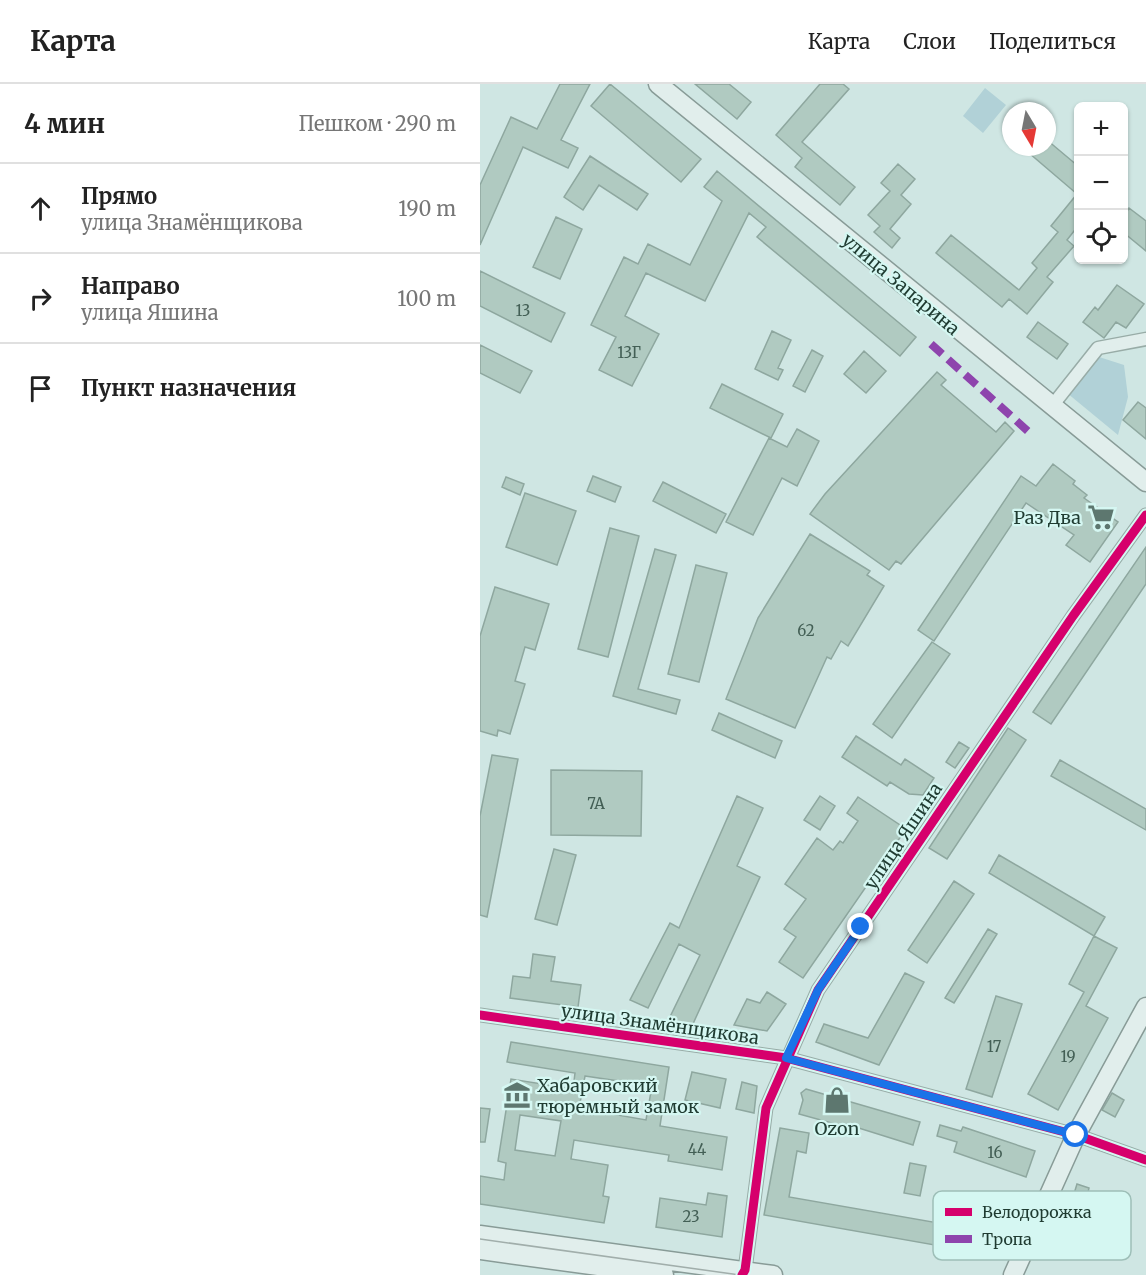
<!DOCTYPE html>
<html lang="ru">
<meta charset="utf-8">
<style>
body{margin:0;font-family:Merriweather,serif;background:#f6f6f6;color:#222}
.controls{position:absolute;right:18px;top:18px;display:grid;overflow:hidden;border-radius:9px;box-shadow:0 2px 4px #0004}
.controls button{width:54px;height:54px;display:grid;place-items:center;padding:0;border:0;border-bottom:2px solid #e0e0e0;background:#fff;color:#222;font:30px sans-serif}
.compass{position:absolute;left:522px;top:18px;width:54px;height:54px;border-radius:50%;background:#fff;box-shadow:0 2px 4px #0004;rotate:170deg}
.stop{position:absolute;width:18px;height:18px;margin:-14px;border:4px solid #1a73e8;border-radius:50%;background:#fff}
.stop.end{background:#1a73e8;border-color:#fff;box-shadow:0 2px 6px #0008}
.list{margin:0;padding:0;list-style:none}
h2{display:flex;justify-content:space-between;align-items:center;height:78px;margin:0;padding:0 24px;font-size:26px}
h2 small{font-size:20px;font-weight:400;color:#767676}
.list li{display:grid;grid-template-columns:39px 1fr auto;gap:18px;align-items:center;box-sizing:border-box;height:90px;padding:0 24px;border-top:2px solid #e0e0e0}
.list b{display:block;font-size:22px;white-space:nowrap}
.list p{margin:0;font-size:20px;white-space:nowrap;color:#767676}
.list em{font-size:20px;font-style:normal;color:#767676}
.icon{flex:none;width:33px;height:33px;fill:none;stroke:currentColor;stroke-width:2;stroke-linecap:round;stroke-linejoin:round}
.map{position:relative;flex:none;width:666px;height:1191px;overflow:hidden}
header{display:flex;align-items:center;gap:36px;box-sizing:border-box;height:84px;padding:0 30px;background:#fff;border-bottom:2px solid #e0e0e0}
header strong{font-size:28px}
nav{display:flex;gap:33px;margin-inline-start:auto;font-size:21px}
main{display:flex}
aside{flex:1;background:#fff}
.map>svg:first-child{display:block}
</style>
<header>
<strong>Карта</strong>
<nav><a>Карта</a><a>Слои</a><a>Поделиться</a></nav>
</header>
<main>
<aside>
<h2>4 мин<small>Пешком · 290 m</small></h2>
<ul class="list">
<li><svg class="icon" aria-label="ahead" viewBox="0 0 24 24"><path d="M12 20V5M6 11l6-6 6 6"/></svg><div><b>Прямо</b><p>улица Знамёнщикова</p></div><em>190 m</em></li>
<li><svg class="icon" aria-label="right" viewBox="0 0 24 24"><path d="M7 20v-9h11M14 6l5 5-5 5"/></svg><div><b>Направо</b><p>улица Яшина</p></div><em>100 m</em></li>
<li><svg class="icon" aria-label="arrive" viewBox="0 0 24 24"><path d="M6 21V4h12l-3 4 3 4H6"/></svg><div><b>Пункт назначения</b></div></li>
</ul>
</aside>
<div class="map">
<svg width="666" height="1191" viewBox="0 0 666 1191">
<rect width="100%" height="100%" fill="#cfe6e3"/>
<path fill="#b1d1d7" d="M505,4L526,21L503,49L483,32Z
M616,272L644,281L648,313L638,351L587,309Z"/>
<path fill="#b0cac1" stroke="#8ea79f" stroke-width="1.5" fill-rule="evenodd" d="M80,0H110L81,56L98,64L88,84L43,63L0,161V101L31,33L57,45Z
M130,0L221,75L201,98L111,22Z
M215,0H249L271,18L257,35Z
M340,0H363L369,5L322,58L375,103L360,121L315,83L322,74L296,51Z
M567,56L598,82V142L587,156L594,162L567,193L573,198L547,230L529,215L522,223L456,169L471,151L539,206L557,184L552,179L578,148L571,142L597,110L542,63H567Z
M110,72L168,110L157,126L119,101L103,126L84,113Z
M418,80L435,95L421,111L431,120L410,145L420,154L412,164L394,148L400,142L388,131L410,107L401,99Z
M237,87L436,253L420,272L277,153L286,143L269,129L225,217L166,189L145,232L179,250L152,302L119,286L136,253L111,241L144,173L158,180L168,160L210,181L242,117L224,103Z
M649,124L666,137V167L644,149V132Z
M76,133L102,145L80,195L53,183Z
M0,187L85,229L71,258L0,222Z
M637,201L664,220L646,244L636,238L624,254L603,238L615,223L618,226Z
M558,238L588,260L577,275L547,253Z
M292,247L311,256L298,284L303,286L298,296L275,285Z
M0,261L52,287L40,309L0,289Z
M332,266L343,272L325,308L313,302Z
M384,267L406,287L386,309L364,290Z
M457,288L466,296L461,301L516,348L525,338L534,347L421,480L416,477L409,486L330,430L345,410Z
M242,300L303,330L291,354L230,324Z
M658,318L666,324V355L643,336Z
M317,345L339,357L317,402L302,394L273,451L246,438L289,354L307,363Z
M573,380L595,397L593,400L607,411L604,414L638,438L610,478L586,461L594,451L546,419L454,557L438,546L541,392L556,402Z
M113,392L141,403L135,418L107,407Z
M26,393L44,400L40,411L22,403Z
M183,398L246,430L236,449L173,417Z
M45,409L96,427L77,481L26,463Z
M130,444L159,452L128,573L98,565Z
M330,450L390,487L387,491L404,502L368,562L361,557L351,575L347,573L315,644L246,615L278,534Z
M666,463V500L571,640L553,628Z
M175,465L196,471L158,605L200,616L196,630L133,612Z
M216,481L247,489L219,598L188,590Z
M15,503L69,520L55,566L45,563L35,597L45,600L30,650L18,646L17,652L0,647V552Z
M452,558L470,570L412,654L393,640Z
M239,629L302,657L295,674L232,646Z
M528,644L546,656L467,775L449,764Z
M376,652L421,681L425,675L454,694L443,711L429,710L410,698L407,702L362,673Z
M479,658L489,664L475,684L466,678Z
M12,671L38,675L7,833L0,831V732Z
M580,676L666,725V746L571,692Z
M71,686L162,687L161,752L71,751Z
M257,712L283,724L257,782L280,793L212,942L187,939L220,871L199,860L168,924L150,916L190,839L199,844Z
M340,712L355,722L340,746L324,736Z
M378,713L426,745L323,894L299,878L316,853L304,845L326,815L305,800L337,754L353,766L360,757L363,759L378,737L367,729Z
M74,765L96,771L77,841L55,835Z
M519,771L625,833L614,852L509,789Z
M474,797L494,810L447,879L428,866Z
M508,845L517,850L474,919L465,914Z
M614,852L637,864L606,922L628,934L578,1026L548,1010L604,908L589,900Z
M53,870L75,873L71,897L101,901L98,923L30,914L33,892L50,894Z
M425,889L444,898L399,981L336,958L344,940L388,954Z
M287,908L306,920L287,947L254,941L267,915L280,919Z
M516,912L542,920L512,1013L486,1005Z
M31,958L189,983L180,1042L247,1053L242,1086L188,1077L189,1071L94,1056L91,1075L128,1081L123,1112L129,1113L124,1139L0,1120V1092L24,1096L26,1079L18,1077L31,995L93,1005L95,989L27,978ZM105,992L172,1002L166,1036L114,1027L115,1021L100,1019ZM40,1031L81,1037L75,1072L35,1066Z
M212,988L246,995L240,1024L205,1016Z
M262,998L277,1002L274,1029L256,1025Z
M326,1005L440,1038L433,1061L366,1040V1043L319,1030L323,1016L321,1009Z
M632,1009L644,1016L635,1033L622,1026Z
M0,1024L10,1025L5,1058H0Z
M460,1041L481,1047L483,1043L555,1067L546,1093L474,1068L477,1058L457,1052Z
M300,1044L329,1049L326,1069L317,1067L309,1113L498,1146L502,1125L525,1129L517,1172L284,1131Z
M430,1079L446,1082L440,1112L424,1109Z
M597,1100L609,1104L606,1117L593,1113Z
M228,1109L247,1112L242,1153L176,1143L180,1114L226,1121Z"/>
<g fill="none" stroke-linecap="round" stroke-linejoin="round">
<defs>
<path id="street" d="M572,322L618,264L666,255
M0,931L306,974L596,1051L666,1076
M262,1191L265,1186L286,1024L338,906L593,532L666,431"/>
<path id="secondary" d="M178,0L666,398
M0,1151L293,1191
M0,1166L184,1191
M533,1191L596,1051L666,923"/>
</defs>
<use href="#street" stroke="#98aca7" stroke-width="15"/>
<use href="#secondary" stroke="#889b97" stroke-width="21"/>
<use href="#street" stroke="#e1eeec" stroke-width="12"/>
<use href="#secondary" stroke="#e1eeec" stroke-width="18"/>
<path stroke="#a1aeab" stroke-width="1.5" d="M0,1155L260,1191"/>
<path stroke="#8e44ad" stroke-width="8" stroke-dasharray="15 8" stroke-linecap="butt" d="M451,260L550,349"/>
<defs>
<path id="cycleway" d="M0,931L306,974L596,1051L666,1076
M262,1191L265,1186L286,1024L338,906L593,532L666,431"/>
</defs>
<use href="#cycleway" stroke="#d5f7f2" stroke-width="13"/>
<use href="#cycleway" stroke="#d6006c" stroke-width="9"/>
</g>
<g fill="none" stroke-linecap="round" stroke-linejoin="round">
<path stroke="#1a73e8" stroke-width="8" d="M381,843L338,906L306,974L596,1051"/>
</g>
<defs>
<symbol id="supermarket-bare" viewBox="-9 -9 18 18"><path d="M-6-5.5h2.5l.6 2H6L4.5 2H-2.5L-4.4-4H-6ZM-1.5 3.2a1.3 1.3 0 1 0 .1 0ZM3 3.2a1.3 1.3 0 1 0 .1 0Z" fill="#5d776f" stroke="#d5f7f2" stroke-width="2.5" paint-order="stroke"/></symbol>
<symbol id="museum-bare" viewBox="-9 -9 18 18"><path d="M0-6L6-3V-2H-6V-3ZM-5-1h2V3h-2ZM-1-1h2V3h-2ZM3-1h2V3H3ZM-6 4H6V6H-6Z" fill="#5d776f" stroke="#d5f7f2" stroke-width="2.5" paint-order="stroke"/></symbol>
<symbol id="shop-bare" viewBox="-9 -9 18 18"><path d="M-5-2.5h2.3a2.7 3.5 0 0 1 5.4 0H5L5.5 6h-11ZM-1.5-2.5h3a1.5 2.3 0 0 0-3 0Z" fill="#5d776f" stroke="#d5f7f2" stroke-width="2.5" paint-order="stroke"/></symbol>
</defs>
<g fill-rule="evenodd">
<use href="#supermarket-bare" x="602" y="414" width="38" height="38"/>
<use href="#museum-bare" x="18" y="992" width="38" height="38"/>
<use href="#shop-bare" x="338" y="997" width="38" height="38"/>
</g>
<g text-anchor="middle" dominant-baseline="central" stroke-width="4.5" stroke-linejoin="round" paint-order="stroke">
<g font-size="15" fill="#435f55">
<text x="43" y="226">13</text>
<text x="149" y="268">13Г</text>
<text x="326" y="546">62</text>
<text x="116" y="719">7А</text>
<text x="514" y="962">17</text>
<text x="588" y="972">19</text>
<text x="217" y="1065">44</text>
<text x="515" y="1068">16</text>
<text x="211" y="1132">23</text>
</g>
<g font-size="18" fill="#1f3b31" stroke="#d5f7f2">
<text transform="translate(421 200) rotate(40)">улица Запарина</text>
<text transform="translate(423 752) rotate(-56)">улица Яшина</text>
<text transform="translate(180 940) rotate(8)">улица Знамёнщикова</text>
</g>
<g font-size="18" fill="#1f3b31" stroke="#d5f7f2" text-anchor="end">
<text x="601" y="433">Раз Два</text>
<text x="57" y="1001" text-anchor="start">Хабаровский<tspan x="57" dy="21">тюремный замок</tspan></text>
<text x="357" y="1044" text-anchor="middle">Ozon</text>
</g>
</g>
<rect x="453" y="1107" width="198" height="69" rx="9" fill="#d5f7f2" stroke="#9ebfb8" stroke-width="1.5"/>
<rect x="465" y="1124" width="27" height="8" fill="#d6006c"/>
<rect x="465" y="1151" width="27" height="8" fill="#8e44ad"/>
<g font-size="16" fill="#1f3b31">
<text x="502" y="1134">Велодорожка</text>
<text x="502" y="1161">Тропа</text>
</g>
</svg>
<div class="controls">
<button>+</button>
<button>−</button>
<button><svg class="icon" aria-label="locate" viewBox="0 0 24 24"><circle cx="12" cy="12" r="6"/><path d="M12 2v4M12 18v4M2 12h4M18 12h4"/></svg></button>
</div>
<svg class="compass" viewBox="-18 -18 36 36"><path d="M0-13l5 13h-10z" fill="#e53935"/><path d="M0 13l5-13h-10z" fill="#767676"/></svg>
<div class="stop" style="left:596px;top:1051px"></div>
<div class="stop end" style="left:381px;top:843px"></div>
</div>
</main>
